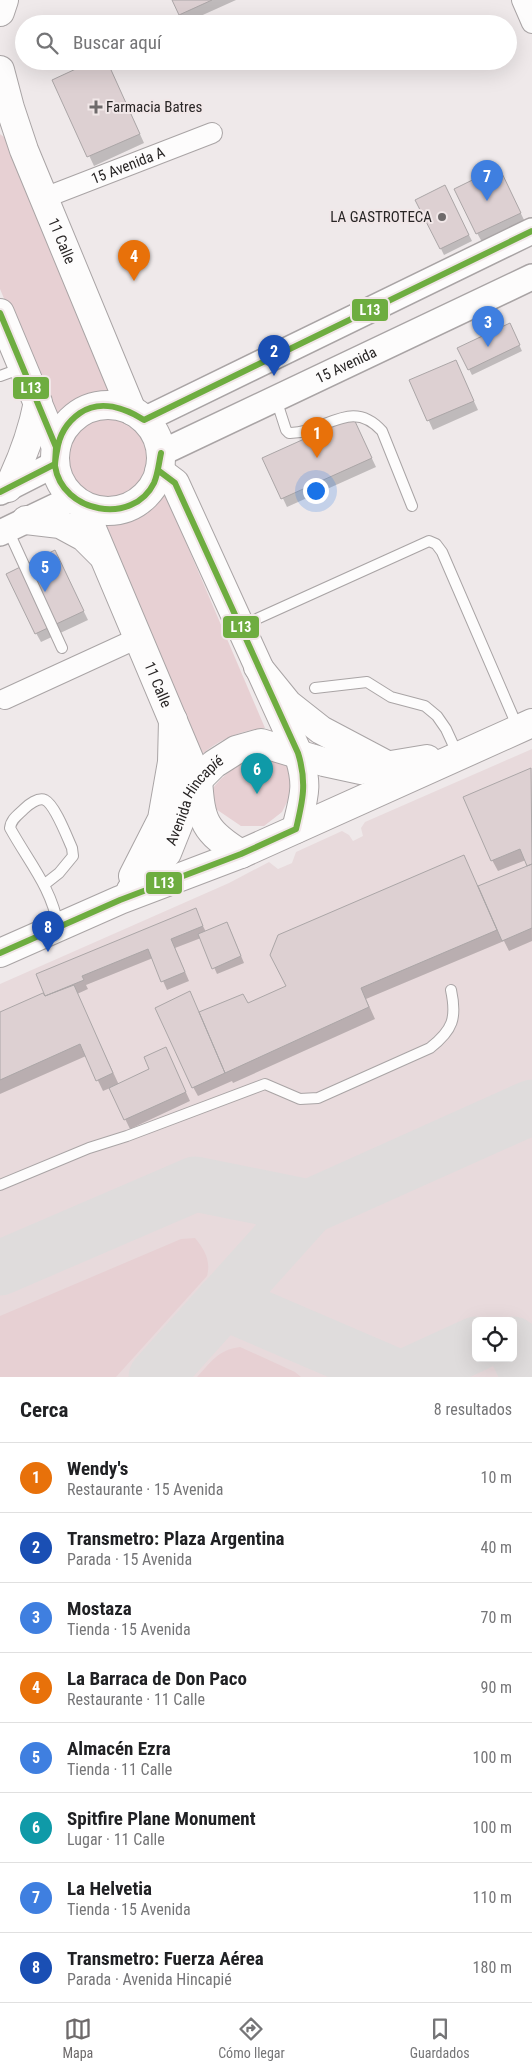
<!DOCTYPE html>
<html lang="es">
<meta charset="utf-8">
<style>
body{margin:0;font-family:"Roboto Condensed",sans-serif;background:#f2f2f2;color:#202124}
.controls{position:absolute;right:15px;bottom:15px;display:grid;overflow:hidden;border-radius:8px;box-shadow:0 5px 20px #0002}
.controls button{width:45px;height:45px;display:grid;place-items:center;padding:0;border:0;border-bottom:1px solid #e0e0e0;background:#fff;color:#202124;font:25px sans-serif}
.you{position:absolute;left:315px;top:490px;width:18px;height:18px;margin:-12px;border:4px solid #fff;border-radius:50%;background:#1a73e8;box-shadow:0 0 0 8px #1a73e833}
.badge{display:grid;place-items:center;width:32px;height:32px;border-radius:50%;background:#6e6a6b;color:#fff;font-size:16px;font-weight:700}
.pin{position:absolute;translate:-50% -41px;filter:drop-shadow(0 1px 2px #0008)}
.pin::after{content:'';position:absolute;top:26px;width:18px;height:15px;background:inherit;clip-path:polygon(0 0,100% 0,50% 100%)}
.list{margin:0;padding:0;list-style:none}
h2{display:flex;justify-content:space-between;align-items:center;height:65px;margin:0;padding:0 20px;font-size:21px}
h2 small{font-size:16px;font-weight:400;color:#757577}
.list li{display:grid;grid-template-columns:32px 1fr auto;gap:15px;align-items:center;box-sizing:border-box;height:70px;padding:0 20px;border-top:1px solid #e0e0e0}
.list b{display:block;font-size:19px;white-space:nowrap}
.list p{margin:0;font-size:16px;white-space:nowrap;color:#757577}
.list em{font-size:16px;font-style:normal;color:#757577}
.icon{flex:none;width:28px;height:28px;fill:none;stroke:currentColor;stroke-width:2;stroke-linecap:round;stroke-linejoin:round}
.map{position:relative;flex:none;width:532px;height:1377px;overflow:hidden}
.search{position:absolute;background:#fff;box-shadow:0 5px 20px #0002;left:15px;right:15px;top:15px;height:55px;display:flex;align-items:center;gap:12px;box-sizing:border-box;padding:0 18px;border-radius:28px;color:#757577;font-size:19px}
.sheet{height:625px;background:#fff}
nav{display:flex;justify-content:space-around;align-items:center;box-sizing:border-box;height:70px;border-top:1px solid #e0e0e0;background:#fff;font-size:14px;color:#757577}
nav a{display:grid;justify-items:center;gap:2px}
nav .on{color:#6e6a6b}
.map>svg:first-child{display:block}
</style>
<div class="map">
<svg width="532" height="1377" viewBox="0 0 532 1377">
<rect width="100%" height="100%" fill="#efe9ea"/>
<path fill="#e8dadc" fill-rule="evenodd" d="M532,749V1377H0V984L229,883L269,862L278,869L292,863L296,852L342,831L349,835L353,841L363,836L361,828L365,822ZM476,1321H513V1358H476Z"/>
<path fill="#e7d0d3" d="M0,134L4,137L16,156L119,397C90,397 79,405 56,422L0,289Z
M66 458a42 42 0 1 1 84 0a42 42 0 1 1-84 0Z
M164,491L265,728C240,731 220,739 201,755L100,521L135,512Z
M265,755L291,758L294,788L282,812L264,826H241L213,807L212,789C228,769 242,762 265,755Z
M195,1238C205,1250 211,1261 207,1276L116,1377H0V1316L181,1239Z
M240,1347L295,1372L301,1377H197C211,1362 218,1350 240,1347Z"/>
<path fill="#0003" d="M173,0H236L185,23Z
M109,66L144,143L94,166L54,80Z
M504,178L525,222L482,242L477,233Z
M448,193L472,241L444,255L417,200Z
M512,330L522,351L472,375L469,369Z
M456,362L478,410L433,430L411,381Z
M357,427L376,467L287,507L264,458Z
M59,561L88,620L41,642L36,633Z
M531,769L532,941L509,951L504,941L366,999L375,1019L233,1083L232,1081L198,1096L193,1087L200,1013L243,996L248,1005L287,987L463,857L478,887L529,866L526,860L498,871L492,860Z
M195,910L206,932L230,929L244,963L217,974L201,938L175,948L189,981L167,990L153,958L86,985L88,989L77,994L119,1085L151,1070L170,1057L190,1101L130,1129L110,1088L103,1091L86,1056L0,1094V1013L48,1000L37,975Z"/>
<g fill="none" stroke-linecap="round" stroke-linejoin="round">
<path stroke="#dfdcdc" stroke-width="55" d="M0,1268L195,1184L309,1207
M223,1302L398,1377
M513,1344L529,1377
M156,1377L309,1207L532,1107
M404,1377L476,1344"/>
</g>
<path fill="#ddd0d2" stroke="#aba6a7" d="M172,0H212L179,15Z
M93,61H107L140,134L87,157L52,80Z
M499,167L521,213L476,234L454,189Z
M445,185L469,235L440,249L415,200Z
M510,323L520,345L468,370L457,348Z
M456,360L474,401L427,421L409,380Z
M353,417L372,458L281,499L262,458Z
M55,550L84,611L35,634L6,574Z
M531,768L532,864L527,866L520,849L491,861L463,797Z
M464,855L497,930L361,988L369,1007L225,1073L199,1012L243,994L248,1003L286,986L270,955L278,935Z
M532,864V928L502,941L478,886Z
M196,908L203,926L171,939L185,972L161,982L148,949L82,976L84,980L45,996L36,974Z
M227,922L241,956L212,969L198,934Z
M74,985L113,1073L96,1081L80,1044L0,1080V1012L43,993L45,996Z
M190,991L225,1073L192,1088L155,1008Z
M166,1047L186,1092L124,1120L109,1088L149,1069L144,1057Z"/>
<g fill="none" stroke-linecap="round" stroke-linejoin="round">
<defs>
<path id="service" d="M0,376L22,368
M276,399L286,430L289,433C324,434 351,396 382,431L412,506
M8,530L62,648
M241,626L429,541L436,544L442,552L518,728
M315,688L367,682L391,697L425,706L437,716L446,729L457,753
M45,884L59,873L73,856L72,848C67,837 55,805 45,800C38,797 28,805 24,809C18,815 11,819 10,828C28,861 52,888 58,926
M0,1185L89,1148L127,1136L265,1084L300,1099L318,1098L430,1048C453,1030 457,1018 451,990"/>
<g id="minor">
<path d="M522,0L532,23"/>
<path id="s1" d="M44,198L212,133"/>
<path d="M5,699L138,638"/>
</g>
<g id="tertiary">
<path d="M144,420L532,231"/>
<path id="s2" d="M161,453L532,277"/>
<path d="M0,492L55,464"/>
<path d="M0,533L73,498"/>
</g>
<g id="secondary">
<path d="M0,12L4,0"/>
<path id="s3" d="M0,70L10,108L24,150L132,411"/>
<path d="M0,313L56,447"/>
<circle cx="108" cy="458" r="53"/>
<path d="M159,471L175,483L298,753C309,786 304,796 296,829"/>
<path d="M8,488C22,460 32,433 38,402"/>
<path id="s4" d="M82,505L198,780C201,822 204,831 241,854"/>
<path d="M26,520L60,524L84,537L101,554"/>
</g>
<g id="primary">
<path d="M258,667L288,704L321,730L389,766"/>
<path d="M133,876L162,819L172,762L173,720"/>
<path id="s5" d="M131,890L167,853L183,813L188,795L198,780L214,764L236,750L261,743L324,762L361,770L427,759"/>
<path d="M0,953L120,900L241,854L532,723"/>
</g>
</defs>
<use href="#service" stroke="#a9a4a5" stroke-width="12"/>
<use href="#minor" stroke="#a9a4a5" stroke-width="22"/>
<use href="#tertiary" stroke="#a9a4a5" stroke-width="28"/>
<use href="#secondary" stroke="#a9a4a5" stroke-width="30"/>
<use href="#primary" stroke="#a9a4a5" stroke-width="30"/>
<use href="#service" stroke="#fdfcfc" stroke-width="10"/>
<use href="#minor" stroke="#fdfcfc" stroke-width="20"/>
<use href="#tertiary" stroke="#fdfcfc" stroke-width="25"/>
<use href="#secondary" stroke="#fdfcfc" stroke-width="28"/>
<use href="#primary" stroke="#fdfcfc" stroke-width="28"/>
<defs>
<path id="bus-1" d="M0,313L56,447L55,464
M161,453C159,462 158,474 154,483C133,526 62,513 55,466C55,462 56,456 57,451C59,436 67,422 80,413C100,399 125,408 144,420L532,231
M0,492L55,464
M0,953L120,900L241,854L296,829C303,800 307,782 298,753L175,483L159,471"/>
</defs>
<use href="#bus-1" stroke="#f1e7e8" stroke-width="10"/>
<use href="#bus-1" stroke="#6ead40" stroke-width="6"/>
</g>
<g fill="#6e6a6b" stroke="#f1e7e8" stroke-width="2">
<path d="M93.5 99.5h5v5h5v5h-5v5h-5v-5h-5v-5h5z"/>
<circle cx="442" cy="217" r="5"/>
</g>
<g text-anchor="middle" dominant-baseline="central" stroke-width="4" stroke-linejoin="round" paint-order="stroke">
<g font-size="15" fill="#292626" stroke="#f1e7e8" text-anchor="start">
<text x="106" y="107">Farmacia Batres</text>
<text x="432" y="217" text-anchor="end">LA GASTROTECA</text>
</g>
<g font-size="15" fill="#292626" stroke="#f1e7e8">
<text stroke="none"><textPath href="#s1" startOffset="90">15 Avenida A</textPath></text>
<text stroke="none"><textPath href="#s3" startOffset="182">11 Calle</textPath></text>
<text stroke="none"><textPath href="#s2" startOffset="205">15 Avenida</textPath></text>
<text stroke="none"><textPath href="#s4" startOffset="195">11 Calle</textPath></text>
<text stroke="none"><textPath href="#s5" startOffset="112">Avenida Hincapié</textPath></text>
</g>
</g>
<g stroke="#f1e7e8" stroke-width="2">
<rect x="351" y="298" width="38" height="24" rx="5" fill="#6ead40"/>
<rect x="12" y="376" width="38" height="24" rx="5" fill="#6ead40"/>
<rect x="222" y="615" width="38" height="24" rx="5" fill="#6ead40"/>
<rect x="145" y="871" width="38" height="24" rx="5" fill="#6ead40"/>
</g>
<g font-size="14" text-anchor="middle" font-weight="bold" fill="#fff">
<text x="370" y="315">L13</text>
<text x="31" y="393">L13</text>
<text x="241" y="632">L13</text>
<text x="164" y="888">L13</text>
</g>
</svg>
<div class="controls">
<button><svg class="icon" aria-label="locate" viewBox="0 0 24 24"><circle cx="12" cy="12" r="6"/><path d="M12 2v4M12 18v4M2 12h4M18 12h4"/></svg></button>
</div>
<div class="you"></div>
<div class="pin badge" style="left:317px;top:458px;background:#e8710a">1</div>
<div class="pin badge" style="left:274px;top:376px;background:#1a4fb4">2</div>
<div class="pin badge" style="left:488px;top:347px;background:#3f7fe0">3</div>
<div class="pin badge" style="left:134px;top:281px;background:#e8710a">4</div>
<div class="pin badge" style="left:45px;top:592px;background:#3f7fe0">5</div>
<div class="pin badge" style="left:257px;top:794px;background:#0f9aa8">6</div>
<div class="pin badge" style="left:487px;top:201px;background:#3f7fe0">7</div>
<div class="pin badge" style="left:48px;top:952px;background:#1a4fb4">8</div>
<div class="search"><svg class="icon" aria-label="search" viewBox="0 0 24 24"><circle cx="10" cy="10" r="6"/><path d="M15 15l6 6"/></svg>Buscar aquí</div>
</div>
<section class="sheet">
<h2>Cerca<small>8 resultados</small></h2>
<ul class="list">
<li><span class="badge" style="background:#e8710a">1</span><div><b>Wendy's</b><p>Restaurante · 15 Avenida</p></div><em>10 m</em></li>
<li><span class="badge" style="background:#1a4fb4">2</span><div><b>Transmetro: Plaza Argentina</b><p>Parada · 15 Avenida</p></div><em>40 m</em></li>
<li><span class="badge" style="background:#3f7fe0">3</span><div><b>Mostaza</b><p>Tienda · 15 Avenida</p></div><em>70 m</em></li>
<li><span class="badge" style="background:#e8710a">4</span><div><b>La Barraca de Don Paco</b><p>Restaurante · 11 Calle</p></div><em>90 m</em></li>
<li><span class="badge" style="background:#3f7fe0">5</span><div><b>Almacén Ezra</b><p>Tienda · 11 Calle</p></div><em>100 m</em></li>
<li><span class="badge" style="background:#0f9aa8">6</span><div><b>Spitfire Plane Monument</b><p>Lugar · 11 Calle</p></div><em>100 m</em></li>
<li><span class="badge" style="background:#3f7fe0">7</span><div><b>La Helvetia</b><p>Tienda · 15 Avenida</p></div><em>110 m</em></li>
<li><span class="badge" style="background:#1a4fb4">8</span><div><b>Transmetro: Fuerza Aérea</b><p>Parada · Avenida Hincapié</p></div><em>180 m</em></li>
</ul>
</section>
<nav>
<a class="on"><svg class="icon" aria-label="map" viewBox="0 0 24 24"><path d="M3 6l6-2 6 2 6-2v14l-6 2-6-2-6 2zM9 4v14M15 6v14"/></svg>Mapa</a>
<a><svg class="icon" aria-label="directions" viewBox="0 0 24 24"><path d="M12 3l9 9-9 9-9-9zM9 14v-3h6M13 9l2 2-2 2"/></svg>Cómo llegar</a>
<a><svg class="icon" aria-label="saved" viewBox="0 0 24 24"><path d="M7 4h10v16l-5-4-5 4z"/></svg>Guardados</a>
</nav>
